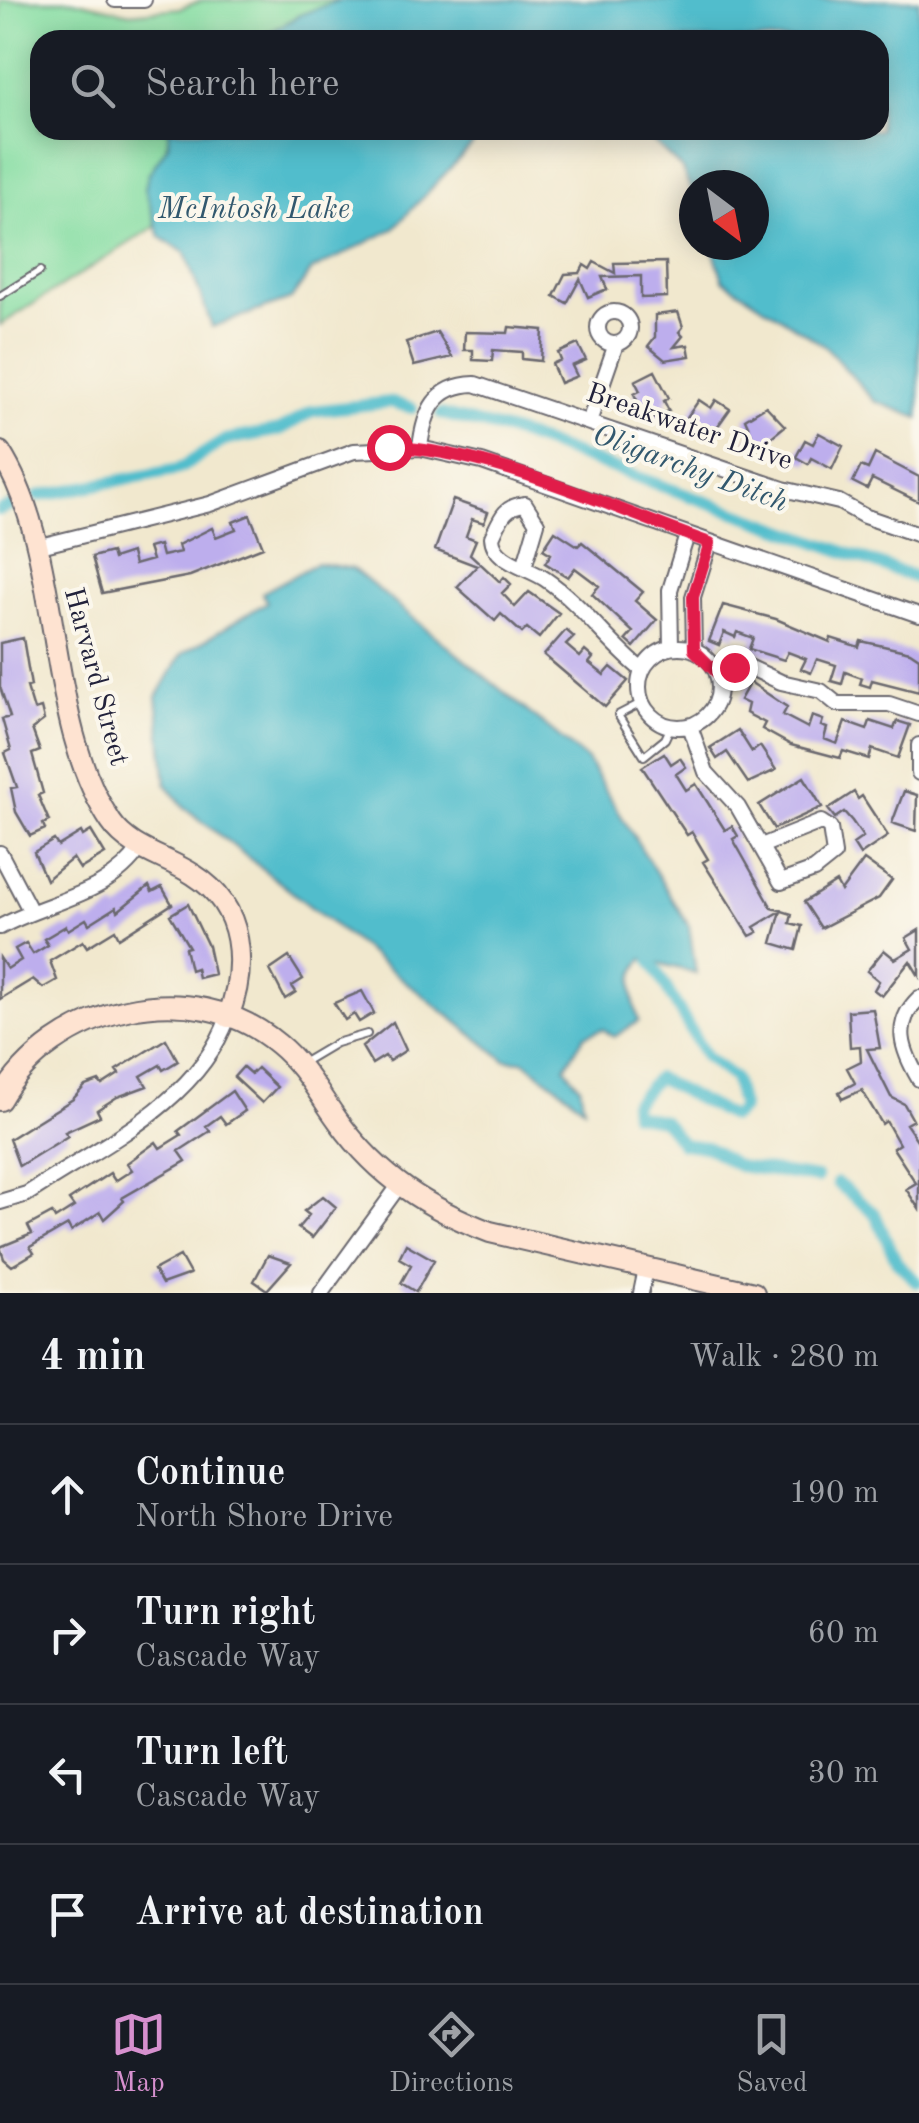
<!DOCTYPE html>
<meta charset="utf-8">
<style>
body{margin:0;font-family:"Old Standard TT",serif;background:#242831;color:#f1f3f6}
.compass{position:absolute;left:679px;top:170px;width:90px;height:90px;border-radius:50%;background:#171b24;box-shadow:0 5px 25px #0003;rotate:148deg}
.stop{position:absolute;width:30px;height:30px;margin:-22px;border:8px solid #e11d48;border-radius:50%;background:#fff}
.stop.end{background:#e11d48;border-color:#fff;box-shadow:0 2px 10px #0008}
.list{margin:0;padding:0;list-style:none}
h2{display:flex;justify-content:space-between;align-items:center;height:130px;margin:0;padding:0 40px;font-size:42px}
h2 small{font-size:32px;font-weight:400;color:#9ea1a6}
.list li{display:grid;grid-template-columns:65px 1fr auto;gap:30px;align-items:center;box-sizing:border-box;height:140px;padding:0 40px;border-top:2px solid #363941}
.list b{display:block;font-size:38px;white-space:nowrap}
.list p{margin:0;font-size:32px;white-space:nowrap;color:#9ea1a6}
.list em{font-size:32px;font-style:normal;color:#9ea1a6}
.icon{flex:none;width:55px;height:55px;fill:none;stroke:currentColor;stroke-width:2;stroke-linecap:round;stroke-linejoin:round}
.map{position:relative;flex:none;width:919px;height:1293px;overflow:hidden}
.search{position:absolute;background:#171b24;box-shadow:0 5px 25px #0003;left:30px;right:30px;top:30px;height:110px;display:flex;align-items:center;gap:25px;box-sizing:border-box;padding:0 35px;border-radius:30px;color:#9ea1a6;font-size:38px}
.sheet{height:690px;background:#171b24}
nav{display:flex;justify-content:space-around;align-items:center;box-sizing:border-box;height:140px;border-top:2px solid #363941;background:#171b24;font-size:28px;color:#9ea1a6}
nav a{display:grid;justify-items:center;gap:5px}
nav .on{color:#d690ce}
.map>svg:first-child{display:block}
</style>
<div class="map">
<svg width="919" height="1293" viewBox="0 0 919 1293">
<rect width="100%" height="100%" fill="#fbf7ec"/>
<filter id="ink" filterUnits="userSpaceOnUse"><feTurbulence type="fractalNoise" baseFrequency=".01" numOctaves="2"/><feDisplacementMap in="SourceGraphic" scale="20" xChannelSelector="R" yChannelSelector="G"/><feConvolveMatrix kernelMatrix="1 2 1 2 8 2 1 2 1" color-interpolation-filters="sRGB"/></filter>
<filter id="wash" filterUnits="userSpaceOnUse"><feTurbulence type="fractalNoise" baseFrequency=".0048" numOctaves="4" result="noise"/><feDisplacementMap in="SourceGraphic" scale="40" xChannelSelector="R" yChannelSelector="G"/><feGaussianBlur stdDeviation="2.25" result="paint"/><feColorMatrix in="noise" values="0 0 0 0 0 0 0 0 0 0 0 0 0 0 0 0 0 1.4 0 .05"/><feComposite in="paint" operator="in"/></filter>
<g filter="url(#wash)">
<rect width="100%" height="100%" fill="#f1e8ce"/>
<path fill="#84dda2" stroke="#53806e" stroke-width="2.5" d="M0,0H72L130,13L181,8L203,0H339L298,16L258,40H40V130H169C166,179 134,159 156,226L0,325Z"/>
<path fill="#51bdcc" stroke="#3a7084" stroke-width="2.5" d="M339,0H919V418L874,401L826,347L723,280L712,245H754V185H694V198L682,169L641,130H879V40H258L298,16Z
M169,130H499L475,142L393,229L311,271L291,299L212,327L185,253L160,237L145,189L148,175L168,145Z
M317,563L353,569L587,760L689,926L696,973L643,959C627,977 632,999 639,1021L614,1037L603,1029L585,1035L565,1067L580,1087L584,1107L524,1061L505,1060L184,807L166,784L157,697L181,655L267,602L262,593Z"/>
<g fill="none" stroke-linecap="round" stroke-linejoin="round">
<path stroke="#51bdcc" stroke-width="12" d="M441,414L516,433L919,579
M38,496L179,469L225,440L280,430L312,411L390,402L412,408
M0,510L16,504
M651,961L706,1057L734,1078L742,1109L732,1117L657,1078L633,1104L634,1114L664,1121L682,1144L707,1147L738,1166L817,1178
M837,1183L875,1214L897,1262L917,1282"/>
</g>
<g id="blocks">
<path fill="#bdaeed" d="M594,262L615,273L614,263L666,262L667,297L641,298V276L602,277L607,289L588,297L580,279L567,303L554,296L565,274L580,273L584,265L590,269Z
M678,312L683,327L679,332L683,336L674,347L688,345L690,356L665,360L648,346L655,337V315Z
M509,327L543,330L541,361L522,359V352L493,350L492,361L473,360V350H464L465,332L508,333Z
M437,332L452,357L414,366L406,342Z
M578,344L586,360L572,366L577,376L560,383L552,364L561,360L558,353Z
M655,371L669,398L664,401L669,411L652,419L648,410L643,412L634,394L640,391L635,381Z
M699,400L711,408L716,400L730,409L710,437L685,420Z
M766,406L785,426L755,450L746,441L752,435L745,419Z
M819,433L843,446L832,469L811,458L808,464L796,457L805,440L813,444Z
M875,454L919,477V502L872,479L867,489L853,482L861,466L868,469Z
M453,500L488,512L484,523L472,519L466,536L476,540L470,554L500,582L504,577L511,584L502,593L515,607L529,592L559,613L539,638L527,628L522,633L501,614L495,621L457,587L477,566L435,550Z
M250,515L263,547L190,576L102,593L92,557L111,552L113,559L131,553L134,565L152,560L148,548L159,545L162,556L180,552L178,545L212,528L216,537L236,529L233,522Z
M555,531L578,546L582,542L643,592L635,601L657,620L634,647L626,640L633,632L592,594L599,586L575,568L568,577L545,563L551,554L543,549Z
M723,605L776,619L830,642L831,638L859,647L861,641L910,652L919,658V692L872,680L870,687L860,684L862,678L845,672L842,684L831,681L836,665L817,659L811,673L801,669L806,659L788,652L784,660L749,649L753,638L737,632L735,637L724,632L719,645L709,641Z
M566,630L574,637L566,645L580,657L585,651L593,658L589,663L604,675L611,667L628,681L605,707L544,655Z
M23,638L31,686L27,687L34,710L41,708L44,720L32,729L40,751L32,754L43,793L38,795L49,821L43,824L45,829L30,836L16,812L11,788L17,787L5,753L11,750L2,719L10,717L0,687V643Z
M750,682L787,707L783,715L808,728L812,716L823,720L821,726L827,728L824,739L837,744L845,722L867,730L870,721L894,729L897,721L910,725L898,758L872,749L869,759L843,751L840,758L791,745L762,729L765,723L746,713L748,704L740,700Z
M738,730L752,752L760,746L776,770L748,783L727,752L717,759L710,748Z
M664,753L671,764L680,758L686,767L676,774L686,790L696,784L725,830L732,826L738,836L733,839L772,908L792,914L790,923L802,926L796,950L772,943L781,911L754,927L758,932L750,936L703,862L708,859L692,832L687,835L642,767Z
M804,777L822,807L774,829L759,805Z
M904,791L917,795L916,831L892,823Z
M854,792L858,799L862,796L888,836L860,855L853,844L863,837L852,821L844,812L835,818L828,809Z
M91,831L105,854L80,869L73,858L46,880L34,852L54,840L58,846L81,832L83,836Z
M864,860L892,880L879,898L821,928L804,902L836,882L841,891Z
M149,886L152,892L162,887L172,904L119,938L115,930L87,947L83,941L50,961L57,980L43,988L33,979L0,999V958L7,969L21,960L15,949L26,943L33,954L48,945L44,939L66,926L68,930L86,919L89,924L116,907L118,911Z
M188,904L208,946L214,974L198,978L196,968L190,970L185,948L189,947L170,915Z
M919,930V976L910,961L882,996L874,990L879,981L867,971L884,950L895,959L912,949L906,938Z
M289,957L303,979L292,986L296,992L285,999L270,970Z
M362,991L374,1013L359,1022L354,1014L345,1020L334,1003Z
M873,1009L880,1048L867,1049L891,1097L904,1104L913,1120L906,1124L919,1143V1209L906,1189L916,1183L893,1148L899,1144L886,1121L882,1124L862,1090L842,1099L839,1092L855,1083L847,1068L861,1061L860,1046L850,1047L848,1011Z
M393,1022L406,1050L389,1061L385,1056L372,1064L362,1047Z
M166,1039L178,1061L163,1070L160,1065L141,1076L147,1086L117,1097L97,1110L100,1116L65,1132L68,1136L19,1166L9,1139L73,1099L85,1086L99,1081L102,1085L119,1074L116,1070Z
M243,1067L251,1074L257,1068L277,1087L262,1103L234,1077Z
M232,1091L245,1111L226,1124L220,1116L206,1126L210,1131L179,1151L186,1161L122,1198L124,1201L104,1219L100,1212L71,1231L68,1225L30,1247L34,1253L12,1266L4,1259L0,1247L32,1234L28,1226L52,1213L55,1219L74,1207L69,1200L110,1173L115,1181L132,1170L127,1163L156,1142L160,1148L181,1135L178,1131Z
M323,1196L336,1207L312,1238L298,1228L309,1215L304,1211Z
M406,1244L434,1260L416,1292L401,1283L411,1265L399,1258Z
M268,1255L291,1263L267,1290L254,1281Z
M180,1256L190,1274L162,1284L154,1270Z"/>
</g>
</g>
<g filter="url(#ink)">
<use href="#blocks" fill-opacity="0" stroke="#6a676e" stroke-width="2.5"/>
<g fill="none" stroke-linecap="round" stroke-linejoin="round">
<defs>
<path id="lane" d="M0,296L40,271
M643,702L618,715L644,756L665,739L671,726
M304,1062L336,1043L367,1034"/>
<path id="street" d="M115,0H144
M598 328a16 16 0 1 1 32 0a16 16 0 1 1-32 0Z
M589,422L616,344
M420,448C424,412 435,385 475,384L783,489L839,502L864,516L919,535
M36,547L210,504L354,451L420,448L482,462L919,615
M524,567L537,523L525,504C504,506 501,518 492,537C493,561 527,567 545,579C582,604 607,642 642,670
M671,647L670,590L687,535
M639 687a40 40 0 1 1 80 0a40 40 0 1 1-80 0Z
M694,650L693,597L710,543
M716,672L749,667L781,682L821,691L837,704H889L919,714
M690,726L706,772L738,807L781,882L814,870L834,854L830,828L821,822L761,846
M919,745V773
M0,853L30,910
M0,927C47,901 110,895 140,848
M919,998C892,1024 902,1050 919,1079
M0,1202L27,1194C99,1146 198,1103 228,1017
M321,1293L398,1187
M641,1293L646,1269"/>
<path id="secondary" d="M0,452C66,556 42,719 111,822C130,850 167,857 194,875C245,907 247,967 228,1017
M0,1100C53,1008 191,971 278,1044C304,1065 319,1095 339,1122C379,1177 427,1208 490,1232L754,1293"/>
</defs>
<use href="#lane" stroke="#6a676e" stroke-width="10"/>
<use href="#street" stroke="#6a676e" stroke-width="18"/>
<use href="#secondary" stroke="#6a676e" stroke-width="24"/>
<use href="#lane" stroke="#fff" stroke-width="6"/>
<use href="#street" stroke="#fff" stroke-width="14"/>
<use href="#secondary" stroke="#fee3d1" stroke-width="20"/>
</g>
</g>
<g fill="none" stroke-linecap="round" stroke-linejoin="round" filter="url(#ink)">
<path stroke="#e11d48" stroke-width="12" d="M389,447C489,449 614,509 710,543L693,597L694,650L716,672L734,667"/>
</g>
<g text-anchor="middle" dominant-baseline="central" stroke-width="8" stroke-linejoin="round" paint-order="stroke">
<g font-size="28" fill="#22223b" stroke="#fbf7ec">
<text transform="translate(689 428) rotate(19)">Breakwater Drive</text>
<text transform="translate(95 677) rotate(75)">Harvard Street</text>
</g>
<g font-size="30" font-style="italic" fill="#32586e" stroke="#fbf7ec">
<text x="254" y="210">McIntosh Lake</text>
<text transform="translate(690 469) rotate(20)">Oligarchy Ditch</text>
</g>
</g>
</svg>
<svg class="compass" viewBox="-18 -18 36 36"><path d="M0-13l5 13h-10z" fill="#e53935"/><path d="M0 13l5-13h-10z" fill="#9ea1a6"/></svg>
<div class="stop" style="left:389px;top:447px"></div>
<div class="stop end" style="left:734px;top:667px"></div>
<div class="search"><svg class="icon" aria-label="search" viewBox="0 0 24 24"><circle cx="10" cy="10" r="6"/><path d="M15 15l6 6"/></svg>Search here</div>
</div>
<section class="sheet">
<h2>4 min<small>Walk · 280 m</small></h2>
<ul class="list">
<li><svg class="icon" aria-label="ahead" viewBox="0 0 24 24"><path d="M12 20V5M6 11l6-6 6 6"/></svg><div><b>Continue</b><p>North Shore Drive</p></div><em>190 m</em></li>
<li><svg class="icon" aria-label="right" viewBox="0 0 24 24"><path d="M7 20v-9h11M14 6l5 5-5 5"/></svg><div><b>Turn right</b><p>Cascade Way</p></div><em>60 m</em></li>
<li><svg class="icon" aria-label="left" viewBox="0 0 24 24"><path d="M17 20v-9H6M10 6l-5 5 5 5"/></svg><div><b>Turn left</b><p>Cascade Way</p></div><em>30 m</em></li>
<li><svg class="icon" aria-label="arrive" viewBox="0 0 24 24"><path d="M6 21V4h12l-3 4 3 4H6"/></svg><div><b>Arrive at destination</b></div></li>
</ul>
</section>
<nav>
<a class="on"><svg class="icon" aria-label="map" viewBox="0 0 24 24"><path d="M3 6l6-2 6 2 6-2v14l-6 2-6-2-6 2zM9 4v14M15 6v14"/></svg>Map</a>
<a><svg class="icon" aria-label="directions" viewBox="0 0 24 24"><path d="M12 3l9 9-9 9-9-9zM9 14v-3h6M13 9l2 2-2 2"/></svg>Directions</a>
<a><svg class="icon" aria-label="saved" viewBox="0 0 24 24"><path d="M7 4h10v16l-5-4-5 4z"/></svg>Saved</a>
</nav>
